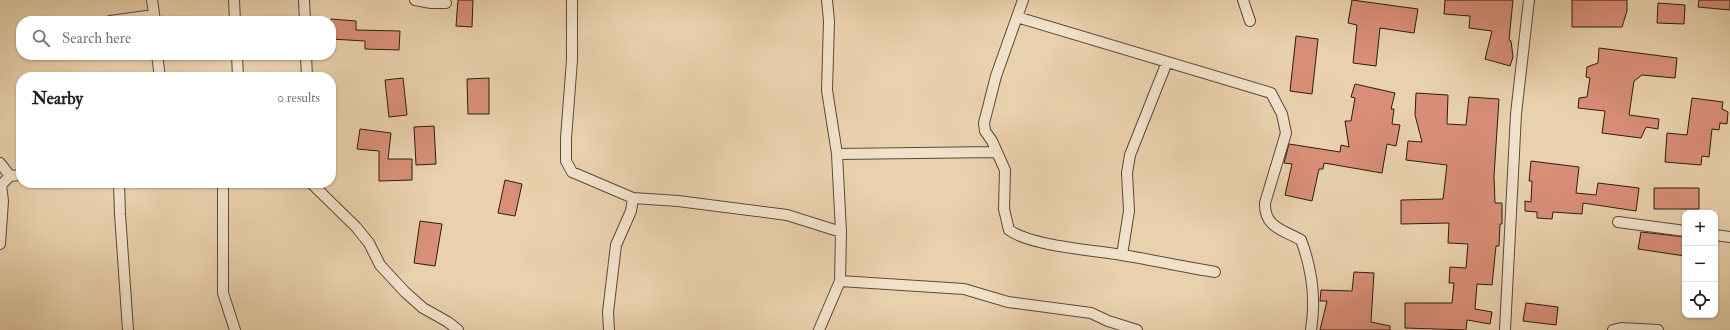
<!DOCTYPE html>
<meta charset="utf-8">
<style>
body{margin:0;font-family:"IM FELL Double Pica",serif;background:#f6f6f6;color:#202124}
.controls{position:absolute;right:12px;bottom:12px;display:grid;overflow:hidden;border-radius:8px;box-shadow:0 1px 3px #0004}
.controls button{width:36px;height:36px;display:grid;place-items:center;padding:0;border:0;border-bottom:1px solid #e0e0e0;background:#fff;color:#202124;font:20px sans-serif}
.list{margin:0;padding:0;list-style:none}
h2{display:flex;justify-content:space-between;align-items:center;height:52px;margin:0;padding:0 16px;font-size:17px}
h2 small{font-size:13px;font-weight:400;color:#757577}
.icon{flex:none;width:22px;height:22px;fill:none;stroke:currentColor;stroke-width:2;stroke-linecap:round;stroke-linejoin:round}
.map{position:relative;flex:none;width:1730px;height:330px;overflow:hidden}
.search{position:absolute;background:#fff;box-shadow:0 1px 3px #0004;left:16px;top:16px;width:320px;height:44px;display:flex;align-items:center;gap:10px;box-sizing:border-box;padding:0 14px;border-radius:16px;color:#757577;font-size:15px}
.panel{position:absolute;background:#fff;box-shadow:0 1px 3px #0004;left:16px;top:72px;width:320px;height:116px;border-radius:16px}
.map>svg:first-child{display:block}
</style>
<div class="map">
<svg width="1730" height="330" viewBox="0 0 1730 330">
<rect width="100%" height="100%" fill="#e9d1ad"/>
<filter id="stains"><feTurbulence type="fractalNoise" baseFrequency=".005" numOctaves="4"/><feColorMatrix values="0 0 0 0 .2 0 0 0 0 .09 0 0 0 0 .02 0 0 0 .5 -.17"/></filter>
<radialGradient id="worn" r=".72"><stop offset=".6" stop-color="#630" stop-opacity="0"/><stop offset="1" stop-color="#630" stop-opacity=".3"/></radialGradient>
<path fill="#d98e78" stroke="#2b1c16" d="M458,0H473L472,27L456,26Z
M1352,0L1418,9L1414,33L1380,28L1376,66L1353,63L1357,25L1348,23Z
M1445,0H1513L1509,40L1511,41L1513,57L1510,66L1485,59L1492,31L1469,28L1470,16L1444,14Z
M1572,0H1627V11L1622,27H1572Z
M1699,0H1730V10L1698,7Z
M1658,3L1685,5L1684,24L1657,23Z
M331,19L356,21V30L400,31L399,50L365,49V41L331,39Z
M1296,36L1318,39L1312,94L1290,91Z
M1599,48L1677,58L1675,78L1642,75L1634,81L1629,115L1659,119L1658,129L1646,127L1641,138L1602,133L1605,111L1578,108L1579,98L1587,97L1590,78L1586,77L1587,67L1598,63Z
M403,78L407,115L389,117L385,80Z
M489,78V114H468L467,79Z
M1355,84L1395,93L1391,109H1394L1392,124L1400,125L1396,146L1387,144L1382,173L1324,163L1323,169H1319L1312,201L1285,195L1292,164L1284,163L1289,144L1340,152L1341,145L1349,147L1345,121H1351L1355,98L1351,97Z
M1416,93L1448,95L1447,124L1466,125L1469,97L1499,99L1494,176L1495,203H1502V224H1500L1499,246H1496L1492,285L1477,284L1475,309L1492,312L1490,324L1467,320L1466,330L1405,328V303H1452L1454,283H1449L1450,267L1466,268L1468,244L1448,243L1449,223L1401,224V200L1443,199L1447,165L1406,160L1408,141L1422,142L1415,115Z
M1692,98L1723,102L1722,109L1728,112L1727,124L1720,123L1719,130L1712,129L1709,157L1702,156L1701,165L1665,162L1667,133L1687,135Z
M434,126L436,164L416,165L414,127Z
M360,129L391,133L388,159H412V180L379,181V151L357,149Z
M1531,161L1579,167L1576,193L1596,195L1598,183L1639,188L1636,211L1583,203L1582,214L1553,212L1552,219L1537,218V212L1525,211V201L1531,202L1532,181H1529Z
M505,180L522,184L515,216L498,213Z
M1654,188H1699V209H1654Z
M420,221L442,224L435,266L414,263Z
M1641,232L1685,237V256L1638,249Z
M1354,272L1374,273L1371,322L1390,326V330H1320L1327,301H1320L1321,290L1352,291Z
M1526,303L1558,307L1556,325L1523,321Z"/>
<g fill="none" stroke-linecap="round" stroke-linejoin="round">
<defs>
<path id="minor" d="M152,0L155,21
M234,0L235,21
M304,0L305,21
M415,0L431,3H446
M572,0V60L566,138V161L572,172L633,198L678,201L787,215L841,232
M1023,0L996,76L984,123L985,131L992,141L1005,170L1004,209L1009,230C1031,246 1093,250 1122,255C1153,260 1184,267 1215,272
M1243,0L1250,21
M1017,17L1271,93L1282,114L1286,133L1265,203C1264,227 1283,230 1301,240C1312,269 1316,299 1311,330
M110,21L154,15
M157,55L160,77
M237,55L238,77
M306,55L307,77
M837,154L997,152
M0,163L10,176
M119,183L120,214L128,330
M223,183V293L235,330
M311,183L356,227L369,243L380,265L405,292L423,308L448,322L458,330
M1618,222L1685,231
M1715,235L1730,237
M0,244L3,201L1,185L10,176L21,175
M1122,255L1129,211L1127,173L1130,155L1167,62
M840,281L964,289L1008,302L1091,313L1108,321L1137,330
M609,330L608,312L616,245L631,211L633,198
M819,330L840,281L841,232L837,154L827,90L829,21L827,0
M1505,330L1516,114L1529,0
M1613,330L1621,328L1658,330"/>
</defs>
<use href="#minor" stroke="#5a493c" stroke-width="12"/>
<use href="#minor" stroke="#f1e1ca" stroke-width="10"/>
</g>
<rect width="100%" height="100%" filter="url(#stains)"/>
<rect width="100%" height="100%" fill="url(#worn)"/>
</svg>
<div class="controls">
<button>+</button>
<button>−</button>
<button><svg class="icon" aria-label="locate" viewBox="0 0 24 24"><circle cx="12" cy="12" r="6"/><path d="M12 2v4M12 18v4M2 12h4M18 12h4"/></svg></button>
</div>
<div class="search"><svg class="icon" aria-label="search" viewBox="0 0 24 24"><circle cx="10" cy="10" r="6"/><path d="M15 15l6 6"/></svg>Search here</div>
<section class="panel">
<h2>Nearby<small>0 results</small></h2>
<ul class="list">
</ul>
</section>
</div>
